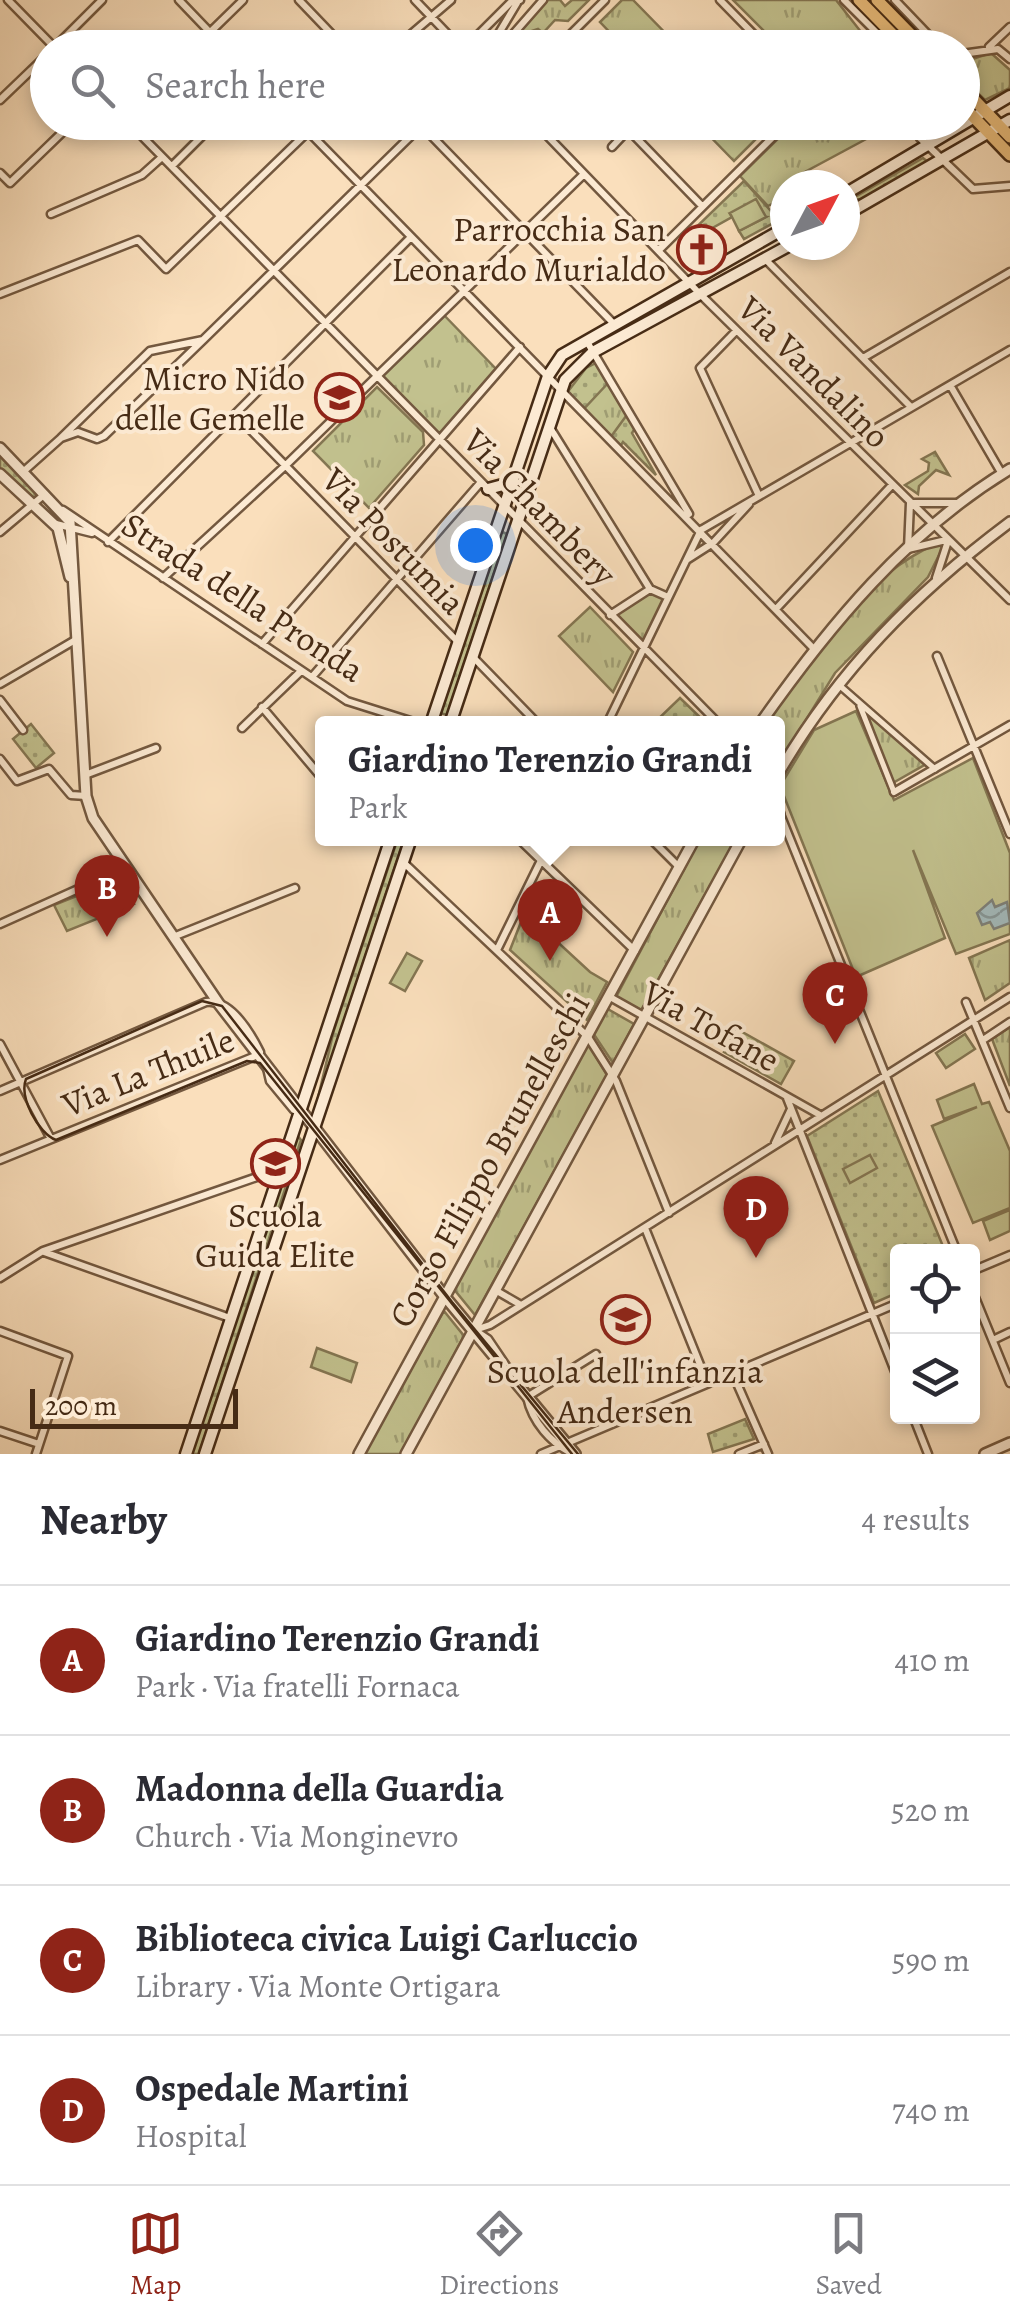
<!DOCTYPE html>
<meta charset="utf-8">
<style>
body{margin:0;font-family:Alegreya,serif;background:#f2f2f3;color:#2b2b33}
.controls{position:absolute;right:30px;bottom:30px;display:grid;overflow:hidden;border-radius:10px;box-shadow:0 5px 15px #0003}
.controls button{width:90px;height:90px;display:grid;place-items:center;padding:0;border:0;border-bottom:2px solid #e1e1e2;background:#fff;color:#2b2b33;font:50px sans-serif}
.compass{position:absolute;left:770px;top:170px;width:90px;height:90px;border-radius:50%;background:#fff;box-shadow:0 5px 15px #0003;rotate:49deg}
.scale{position:absolute;left:30px;bottom:25px;width:208px;box-sizing:border-box;padding-left:10px;border:5px solid #462b15;border-top:0;font-size:28px;line-height:35px;white-space:nowrap;color:#462b15;-webkit-text-stroke:8px #fcead3;paint-order:stroke}
.you{position:absolute;left:475px;top:545px;width:35px;height:35px;margin:-25px;border:8px solid #fff;border-radius:50%;background:#1a73e8;box-shadow:0 0 0 15px #1a73e833}
.badge{display:grid;place-items:center;width:65px;height:65px;border-radius:50%;background:#8f2418;color:#fff;font-size:32px;font-weight:700}
.pin{position:absolute;translate:-50% -82px;filter:drop-shadow(0 2px 5px #0008)}
.pin::after{content:'';position:absolute;top:52px;width:35px;height:30px;background:inherit;clip-path:polygon(0 0,100% 0,50% 100%)}
.popup{position:absolute;left:315px;top:716px;width:470px;height:130px;box-sizing:border-box;display:grid;place-content:center;border-radius:10px;background:#fff;filter:drop-shadow(0 2px 8px #0005);font-size:32px;white-space:nowrap;color:#7c7c81}
.popup b{font-size:38px;color:#2b2b33}
.popup::after{content:'';position:absolute;left:50%;top:100%;margin-left:-20px;border:20px solid transparent;border-top-color:#fff}
.list{margin:0;padding:0;list-style:none}
h2{display:flex;justify-content:space-between;align-items:center;height:130px;margin:0;padding:0 40px;font-size:42px}
h2 small{font-size:32px;font-weight:400;color:#7c7c81}
.list li{display:grid;grid-template-columns:65px 1fr auto;gap:30px;align-items:center;box-sizing:border-box;height:150px;padding:0 40px;border-top:2px solid #e1e1e2}
.list b{display:block;font-size:38px;white-space:nowrap}
.list p{margin:0;font-size:32px;white-space:nowrap;color:#7c7c81}
.list em{font-size:32px;font-style:normal;color:#7c7c81}
.icon{flex:none;width:55px;height:55px;fill:none;stroke:currentColor;stroke-width:2;stroke-linecap:round;stroke-linejoin:round}
.map{position:relative;flex:none;width:1010px;height:1454px;overflow:hidden}
.search{position:absolute;background:#fff;box-shadow:0 5px 15px #0003;left:30px;right:30px;top:30px;height:110px;display:flex;align-items:center;gap:25px;box-sizing:border-box;padding:0 35px;border-radius:55px;color:#7c7c81;font-size:38px}
.sheet{height:730px;background:#fff}
nav{display:flex;justify-content:space-around;align-items:center;box-sizing:border-box;height:140px;border-top:2px solid #e1e1e2;background:#fff;font-size:28px;color:#7c7c81}
nav a{display:grid;justify-items:center;gap:5px}
nav .on{color:#8f2418}
.map>svg:first-child{display:block}
</style>
<div class="map">
<svg width="1010" height="1454" viewBox="0 0 1010 1454">
<defs>
<pattern id="grass-dots" width="8" height="8" patternUnits="userSpaceOnUse" patternTransform="scale(2.5)"><rect width="8" height="8" fill="#c2c18e"/><path d="M2 2h.1M6 6h.1" fill="none" stroke="#9f9d73" stroke-width="1.8" stroke-linecap="round"/></pattern>
<pattern id="park-tufts" width="24" height="20" patternUnits="userSpaceOnUse" patternTransform="scale(2.5)"><rect width="24" height="20" fill="#c2c18e"/><path d="M3 7l-1-3M5 7V3M7 7l1-3M15 17l-1-3M17 17v-4M19 17l1-3" fill="none" stroke="#9f9d73"/></pattern>
<pattern id="water-waves" width="16" height="10" patternUnits="userSpaceOnUse" patternTransform="scale(2.5)"><rect width="16" height="10" fill="#a3babb"/><path d="M0 5q4-4 8 0t8 0" fill="none" stroke="#879797"/></pattern>
</defs>
<rect width="100%" height="100%" fill="#fadfbc"/>
<filter id="stains"><feTurbulence type="fractalNoise" baseFrequency=".002" numOctaves="4"/><feColorMatrix values="0 0 0 0 .2 0 0 0 0 .09 0 0 0 0 .02 0 0 0 .5 -.17"/></filter>
<radialGradient id="worn" r=".72"><stop offset=".6" stop-color="#630" stop-opacity="0"/><stop offset="1" stop-color="#630" stop-opacity=".3"/></radialGradient>
<path fill="url(#grass-dots)" stroke="#847652" stroke-width="2.5" d="M923,158L929,163L860,200L855,197Z
M744,181L779,220L744,239L739,231L766,217L730,214L732,217L689,241L687,236Z
M598,362L637,425L632,433L656,475L623,442L619,448L566,394L586,368Z
M935,452L949,475L936,470L919,486L918,494L905,485L928,471L929,463L922,459Z
M0,453L38,493L35,499L0,469Z
M500,531L507,534L447,715L440,713Z
M680,698L706,723H654Z
M31,724L54,753L36,768L13,739Z
M398,838L404,839L317,1102L334,1030Z
M878,1091L945,1251L898,1252L897,1293L874,1303L807,1136Z
M297,1135L301,1140L199,1454H190Z
M745,1419L754,1439L713,1452L708,1434Z"/>
<path fill="url(#park-tufts)" stroke="#847652" stroke-width="2.5" d="M548,0H560L565,6L572,0H589L568,21L555,20L543,33L538,29L526,33L535,47H524L515,37Z
M622,0H633L679,47H624L600,22Z
M733,0H836L865,37L854,47H780Z
M991,53L1010,70V88L985,100L963,79V62Z
M795,122L872,123L883,130L803,173L809,184L785,185V197L768,206L740,176Z
M697,123H752L762,133L734,161Z
M441,312L498,371L439,439L377,376Z
M610,381L629,412L610,438L582,411Z
M377,387L423,432L424,445L369,508L313,451Z
M936,544L943,547L928,577L835,673L778,765V724H767C810,657 862,576 936,544Z
M650,589L668,597L642,649L610,615Z
M590,607L633,652L613,692L559,636Z
M858,704L928,763L891,784Z
M700,839H736L640,1012L615,999Z
M119,879L134,904L67,931L54,905Z
M525,912L590,972L607,982L587,1020L510,950Z
M1010,940V983L985,1000L969,958Z
M606,1008L634,1024L613,1063L593,1033Z
M1010,1027V1086L992,1039Z
M737,1029L794,1061L781,1084L724,1052Z
M588,1043L607,1075L475,1315L453,1288Z
M444,1311L464,1336L401,1454H362Z"/>
<path fill="#c2c18e" stroke="#847652" stroke-width="2.5" d="M756,199L766,217L739,231L730,213Z
M856,711L894,800L973,758L1010,853V934L956,954L913,850L945,938L856,977L780,786L814,730Z
M407,953L422,961L405,991L390,983Z
M965,1034L975,1049L946,1068L936,1053Z
M974,1084L982,1104L989,1102L1010,1151V1208L973,1223L932,1126L977,1107L944,1119L937,1100Z
M870,1155L877,1168L850,1183L843,1169Z
M1010,1210V1231L990,1240L983,1221Z
M317,1348L357,1363L351,1382L311,1367Z"/>
<path fill="url(#water-waves)" stroke="#7e8179" stroke-width="2.5" d="M992,900L995,907L1007,902L1010,923L994,929L990,922L982,925L977,913Z"/>
<g fill="none" stroke-linecap="round" stroke-linejoin="round">
<defs>
<path id="pedestrian" d="M839,685L935,769
M860,706L894,792"/>
<path id="minor" d="M8,0L55,48
M179,0L225,48
M299,0L345,48
M415,0L461,48
M720,0L767,48
M844,0L892,48
M895,0L941,48
M989,47L1010,27
M54,48L102,0
M194,48L243,0
M395,48L451,0
M465,48L511,2L520,0
M490,48L517,3
M501,48L543,0
M557,48L605,0
M864,48L878,34
M962,54L998,49L1010,59
M0,100L48,54
M128,122L719,724
M299,122L813,648
M418,122L613,323
M534,122L700,294L1010,600
M621,122L702,206
M915,122L920,138L973,189L1010,186
M612,147L628,130
M172,166L216,122
M0,173L10,183L73,122
M51,214L142,175L162,157
M659,250L788,122
M765,259L911,407
M0,294L138,240L166,269L318,122
M736,331L700,368L759,496
M203,340L104,436L97,439L78,432L61,438L150,351Z
M203,340L425,122
M586,340L689,514
M863,358L1010,272
M950,385L1002,474
M235,414L458,642
M549,426L650,589L668,597
M24,471L61,438
M910,503L908,549L946,540
M911,503H959
M63,510L347,701L420,724
M56,524L92,533
M701,530L1010,350
M0,532L45,494
M108,542L411,237
M688,559L713,543L749,504
M163,578L285,466L584,174
M936,578L948,541
M776,609L892,485
M610,615L650,589
M262,644L520,347
M937,656L1010,834
M473,657L538,724
M312,677L481,482
M0,684L77,639
M0,700L23,730
M262,707L322,778
M607,724L701,530
M242,728L301,671
M0,759L17,781L49,769L71,795L86,796
M85,775L156,748
M894,792L1010,725
M778,809L957,1252
M518,838L635,951
M650,838L680,868
M403,862L588,1037L616,1081L669,1213
M0,924L125,868
M173,937L295,888
M497,950L552,838
M610,997L820,1115
M966,1002L1010,1108
M983,1040L1010,1022
M0,1044L51,1139
M267,1068L270,1081L294,1110L301,1109
M0,1091L206,1002C231,999 250,1032 260,1052
M787,1098L898,1379
M775,1143L791,1109
M0,1160L258,1055
M645,1228L707,1382
M44,1252L230,1318
M972,1271L1010,1255
M0,1278L43,1251L280,1169
M495,1290L521,1305
M972,1290L1010,1383
M475,1330L490,1325L1010,997
M0,1331L68,1356L36,1454
M479,1333L488,1339L511,1373
M993,1340L1010,1332
M732,1372L768,1454
M913,1416L928,1454
M0,1431L39,1444
M541,1454L898,1303
M573,1454C551,1443 532,1422 527,1397L596,1354
M739,1454L764,1444"/>
<path id="tertiary" d="M0,448L70,522L86,796L93,818L219,1004L445,1297L575,1454
M0,474L58,528L70,577
M760,724C828,627 907,531 1010,469
M778,774C838,671 915,593 1010,522
M778,814H779
M359,1454L695,838
M406,1454L742,838
M985,1454L1010,1443"/>
<path id="secondary" d="M845,194L1010,96
M845,215L1010,120
M488,489L514,482
M431,724L548,376L562,355L785,228
M450,724L565,380L593,352L790,245
M186,1454L391,838
M205,1454L411,838"/>
<path id="primary" d="M859,0L906,48
M877,0L924,48
M962,87L1010,137
M962,105L1010,155"/>
</defs>
<use href="#pedestrian" stroke="#73583f" stroke-width="10"/>
<use href="#minor" stroke="#73583f" stroke-width="11"/>
<use href="#tertiary" stroke="#73583f" stroke-width="14"/>
<use href="#secondary" stroke="#462b15" stroke-width="15"/>
<use href="#primary" stroke="#462b15" stroke-width="16"/>
<use href="#pedestrian" stroke="#fcead3" stroke-width="5"/>
<use href="#minor" stroke="#fcead3" stroke-width="6"/>
<use href="#tertiary" stroke="#fcead3" stroke-width="9"/>
<use href="#secondary" stroke="#fcead3" stroke-width="10"/>
<use href="#primary" stroke="#edc07e" stroke-width="11"/>
<path stroke="#462b15" stroke-width="2.5" d="M572,1454L260,1063L247,1061L56,1140C38,1133 19,1097 26,1079L202,1001L222,1006L452,1302L578,1454"/>
</g>
<defs>
<symbol id="church-ring" viewBox="-11 -11 22 22"><circle r="9.5" fill="#fcead3" stroke="#8f2418" stroke-width="1.5"/><path d="M-1.2-6h2.4v3.5h3.3v2.4h-3.3V6h-2.4V-.1h-3.3v-2.4h3.3Z" fill="#8f2418"/></symbol>
<symbol id="school-ring" viewBox="-11 -11 22 22"><circle r="9.5" fill="#fcead3" stroke="#8f2418" stroke-width="1.5"/><path d="M0-5L7-2L0 1L-7-2ZM-4 1L0 2.5L4 1V4Q0 6-4 4Z" fill="#8f2418"/></symbol>
</defs>
<g fill-rule="evenodd">
<use href="#church-ring" x="674" y="222" width="55" height="55"/>
<use href="#school-ring" x="312" y="370" width="55" height="55"/>
<use href="#school-ring" x="248" y="1136" width="55" height="55"/>
<use href="#school-ring" x="598" y="1292" width="55" height="55"/>
</g>
<g text-anchor="middle" dominant-baseline="central" stroke-width="8" stroke-linejoin="round" paint-order="stroke">
<g font-size="35" fill="#462b15" stroke="#fcead3" text-anchor="end">
<text x="666" y="229">Parrocchia San<tspan x="666" dy="40">Leonardo Murialdo</tspan></text>
<text x="305" y="378">Micro Nido<tspan x="305" dy="40">delle Gemelle</tspan></text>
<text x="275" y="1215" text-anchor="middle">Scuola<tspan x="275" dy="40">Guida Elite</tspan></text>
<text x="625" y="1371" text-anchor="middle">Scuola dell'infanzia<tspan x="625" dy="40">Andersen</tspan></text>
</g>
<g font-size="35" fill="#462b15" stroke="#fcead3">
<text transform="translate(814 372) rotate(45)">Via Vandalino</text>
<text transform="translate(540 507) rotate(46)">Via Chambery</text>
<text transform="translate(394 541) rotate(46)">Via Postumia</text>
<text transform="translate(243 597) rotate(33)">Strada della Pronda</text>
<text transform="translate(711 1026) rotate(29)">Via Tofane</text>
<text transform="translate(148 1072) rotate(-22)">Via La Thuile</text>
<text transform="translate(489 1160) rotate(-61)">Corso Filippo Brunelleschi</text>
</g>
</g>
<rect width="100%" height="100%" filter="url(#stains)"/>
<rect width="100%" height="100%" fill="url(#worn)"/>
</svg>
<div class="controls">
<button><svg class="icon" aria-label="locate" viewBox="0 0 24 24"><circle cx="12" cy="12" r="6"/><path d="M12 2v4M12 18v4M2 12h4M18 12h4"/></svg></button>
<button><svg class="icon" aria-label="layers" viewBox="0 0 24 24"><path d="M12 4l9 5-9 5-9-5zM3 14l9 5 9-5"/></svg></button>
</div>
<svg class="compass" viewBox="-18 -18 36 36"><path d="M0-13l5 13h-10z" fill="#e53935"/><path d="M0 13l5-13h-10z" fill="#7c7c81"/></svg>
<div class="scale">200 m</div>
<div class="you"></div>
<div class="pin badge" style="left:550px;top:961px">A</div>
<div class="popup"><b>Giardino Terenzio Grandi</b>Park</div>
<div class="pin badge" style="left:107px;top:937px">B</div>
<div class="pin badge" style="left:835px;top:1044px">C</div>
<div class="pin badge" style="left:756px;top:1258px">D</div>
<div class="search"><svg class="icon" aria-label="search" viewBox="0 0 24 24"><circle cx="10" cy="10" r="6"/><path d="M15 15l6 6"/></svg>Search here</div>
</div>
<section class="sheet">
<h2>Nearby<small>4 results</small></h2>
<ul class="list">
<li><span class="badge">A</span><div><b>Giardino Terenzio Grandi</b><p>Park · Via fratelli Fornaca</p></div><em>410 m</em></li>
<li><span class="badge">B</span><div><b>Madonna della Guardia</b><p>Church · Via Monginevro</p></div><em>520 m</em></li>
<li><span class="badge">C</span><div><b>Biblioteca civica Luigi Carluccio</b><p>Library · Via Monte Ortigara</p></div><em>590 m</em></li>
<li><span class="badge">D</span><div><b>Ospedale Martini</b><p>Hospital</p></div><em>740 m</em></li>
</ul>
</section>
<nav>
<a class="on"><svg class="icon" aria-label="map" viewBox="0 0 24 24"><path d="M3 6l6-2 6 2 6-2v14l-6 2-6-2-6 2zM9 4v14M15 6v14"/></svg>Map</a>
<a><svg class="icon" aria-label="directions" viewBox="0 0 24 24"><path d="M12 3l9 9-9 9-9-9zM9 14v-3h6M13 9l2 2-2 2"/></svg>Directions</a>
<a><svg class="icon" aria-label="saved" viewBox="0 0 24 24"><path d="M7 4h10v16l-5-4-5 4z"/></svg>Saved</a>
</nav>
